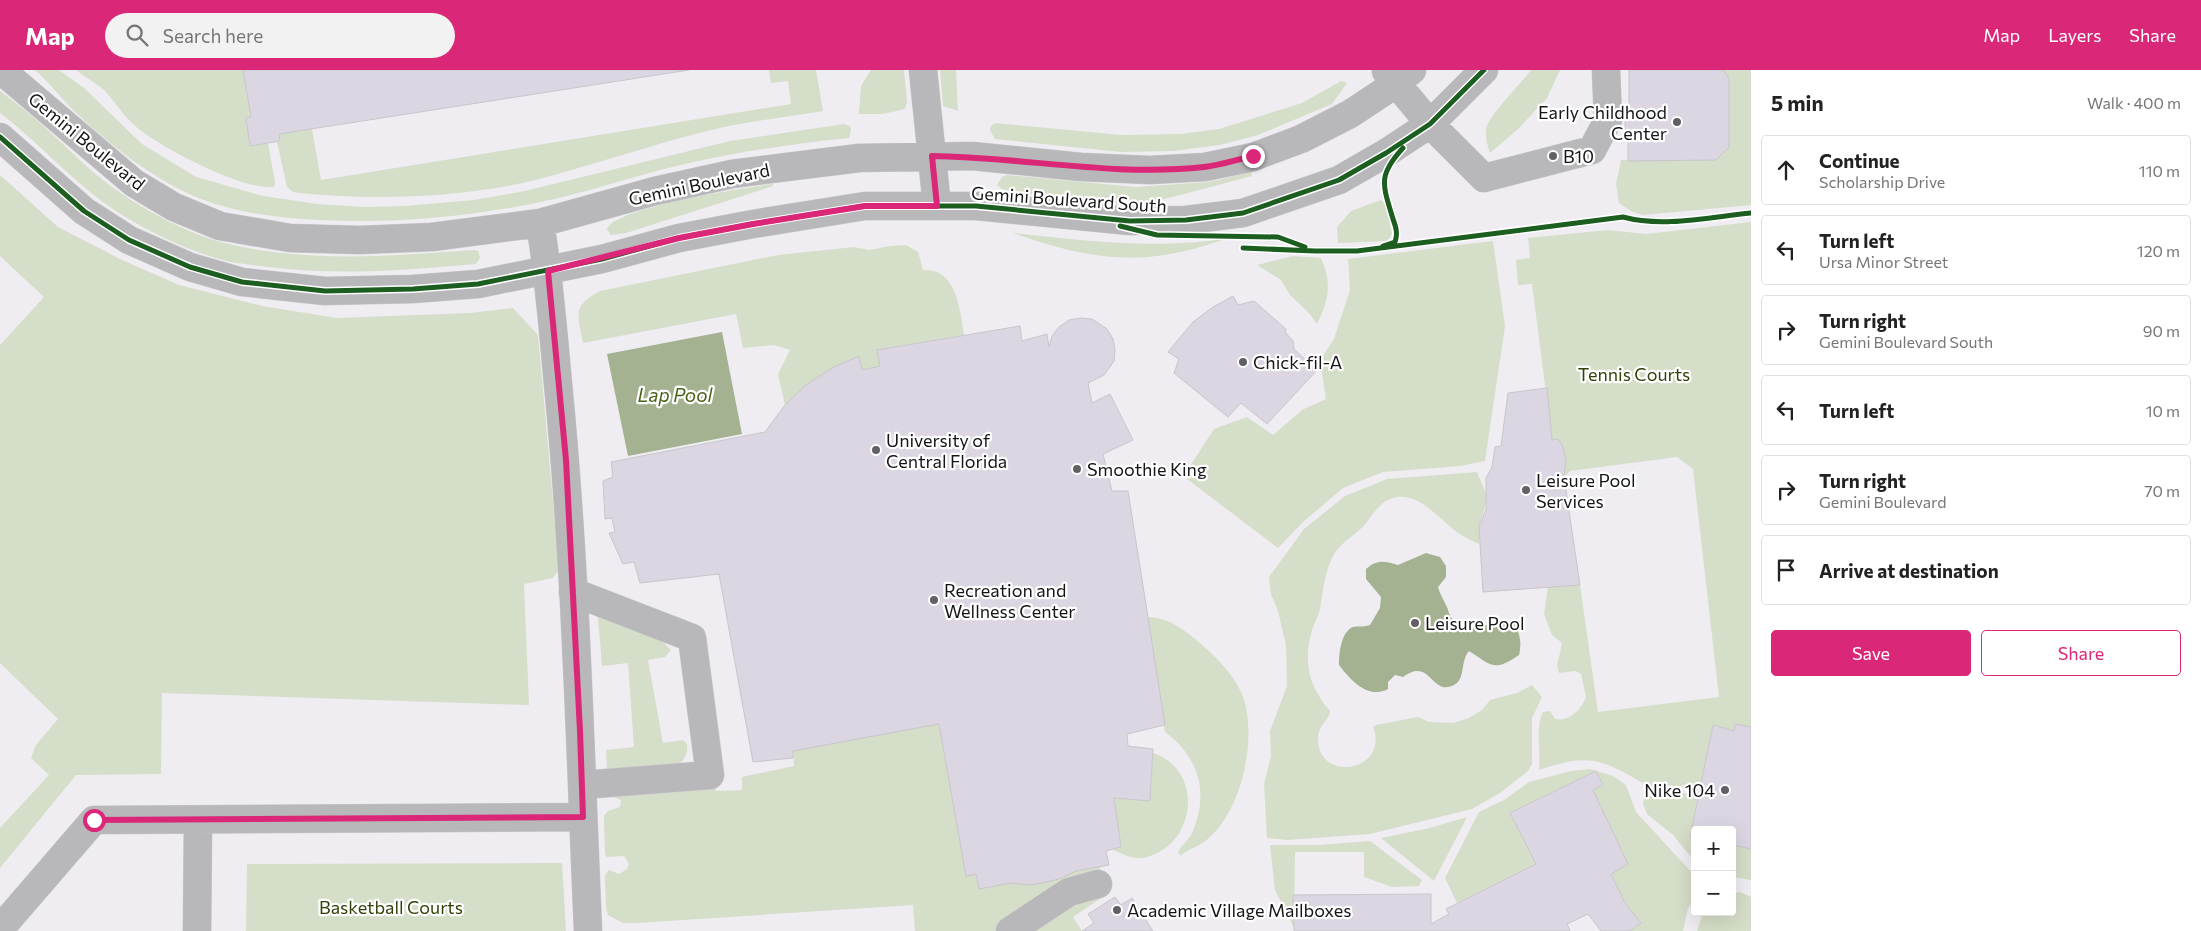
<!DOCTYPE html>
<meta charset="utf-8">
<style>
body{margin:0;font-family:Commissioner,sans-serif;background:#f2f2f2;color:#222}
.controls{position:absolute;right:15px;bottom:15px;display:grid;overflow:hidden;border-radius:5px;box-shadow:0 5px 20px #0002}
.controls button{width:45px;height:45px;display:grid;place-items:center;padding:0;border:0;border-bottom:1px solid #e0e0e0;background:#fff;color:#222;font:25px sans-serif}
.stop{position:absolute;width:15px;height:15px;margin:-11px;border:4px solid #db2777;border-radius:50%;background:#fff}
.stop.end{background:#db2777;border-color:#fff;box-shadow:0 1px 5px #0008}
.list{margin:0;padding:0;list-style:none}
h2{display:flex;justify-content:space-between;align-items:center;height:65px;margin:0;padding:0 20px;font-size:21px}
h2 small{font-size:16px;font-weight:400;color:#767676}
.list li{display:grid;grid-template-columns:32px 1fr auto;gap:15px;align-items:center;box-sizing:border-box;height:70px;margin:0 10px 10px;padding:0 10px;border:1px solid #e0e0e0;border-radius:5px}
.list b{display:block;font-size:19px;white-space:nowrap}
.list p{margin:0;font-size:16px;white-space:nowrap;color:#767676}
.list em{font-size:16px;font-style:normal;color:#767676}
.actions{display:flex;gap:10px;padding:15px 20px}
.actions a{flex:1;padding:11px 0;border:1px solid #db2777;border-radius:5px;text-align:center;font-size:18px;color:#db2777}
.actions .main{background:#db2777;color:#fff}
.icon{flex:none;width:28px;height:28px;fill:none;stroke:currentColor;stroke-width:2;stroke-linecap:round;stroke-linejoin:round}
.map{position:relative;flex:none;width:1751px;height:861px;overflow:hidden}
header{display:flex;align-items:center;gap:30px;box-sizing:border-box;height:70px;padding:0 25px;background:#db2777;color:#fff}
header strong{font-size:24px}
nav{display:flex;gap:28px;margin-inline-start:auto;font-size:18px}
.search{width:350px;height:45px;background:#f2f2f2;display:flex;align-items:center;gap:12px;box-sizing:border-box;padding:0 18px;border-radius:28px;color:#767676;font-size:19px}
main{display:flex}
aside{flex:1;background:#fff}
.map>svg:first-child{display:block}
</style>
<header>
<strong>Map</strong>
<div class="search"><svg class="icon" aria-label="search" viewBox="0 0 24 24"><circle cx="10" cy="10" r="6"/><path d="M15 15l6 6"/></svg>Search here</div>
<nav><a>Map</a><a>Layers</a><a>Share</a></nav>
</header>
<main>
<div class="map">
<svg width="1751" height="861" viewBox="0 0 1751 861">
<rect width="100%" height="100%" fill="#efedf2"/>
<path fill="#d5dec8" d="M35,0H59L84,18L142,74L196,107L263,126L317,134L365,137L405,136L474,130L525,121L730,71L844,54L850,56L851,60L849,68C789,74 730,83 672,97C628,108 585,123 541,132C467,147 394,154 319,150C272,148 221,141 179,119C140,99 106,71 74,41C61,28 49,12 35,0Z
M76,0H243L251,47L246,48L250,76L268,73L275,112L274,117C243,121 154,75 132,53C121,43 114,30 104,20C96,13 85,7 76,0Z
M769,0H816L823,41C784,48 744,51 707,61C648,76 590,96 531,111C459,128 367,131 293,122L287,117L277,72L280,71L279,64L312,59L321,110L791,34L788,11L771,13Z
M871,0H904L907,32L905,39L883,44H859L861,16Z
M940,0H956L958,41L943,36Z
M1531,0H1560L1547,28L1518,59L1490,83C1487,74 1484,64 1487,56C1493,41 1520,15 1531,0Z
M1722,0H1751V135L1643,145L1631,141L1619,133L1616,114L1621,90L1716,89L1729,77V13Z
M1341,11L1347,13L1332,34L1258,65L1220,75L1173,81L1121,82L995,69L990,60L991,56L995,53L1121,65L1180,64L1219,59L1302,33Z
M0,21C14,32 28,42 41,54C68,78 92,104 122,124C150,143 184,161 217,171C300,194 389,186 474,180L478,181L480,188L476,194C407,200 337,206 268,197C254,195 240,194 226,191C189,181 152,164 119,143C75,115 42,75 0,43Z
M1251,102L1252,106L1142,135L1114,134L1009,121L1002,119L997,115L1002,107L1007,105L1135,117L1209,112Z
M0,105L58,157L120,189L179,215L262,236L337,248L470,243L513,238L538,265L559,499L553,508L524,514L529,635L162,623L161,704L76,705L0,798V758L49,705L31,688L36,675L58,649L0,593V275L44,227L0,186Z
M773,114V116L626,163L611,165L607,160C610,138 749,117 773,114Z
M1381,130L1386,136L1392,164L1387,171L1338,173L1337,157L1351,141Z
M1751,152V657L1735,654L1734,661L1713,655L1701,713C1687,714 1668,720 1655,718C1645,715 1636,709 1627,704C1593,685 1575,688 1539,700C1541,682 1535,658 1543,642L1550,641L1555,649C1569,652 1581,640 1586,627L1581,604L1575,601L1559,603L1557,596L1562,573L1552,565L1544,544L1548,517L1580,515L1598,642L1719,627L1693,399L1677,387L1570,401L1564,407L1566,390L1562,375L1558,369L1552,370L1532,214L1518,215L1516,190L1530,188L1528,168L1608,160L1646,164Z
M1013,163C1086,171 1157,180 1230,168C1212,173 1194,180 1175,183C1120,195 1065,182 1013,163Z
M1493,171L1505,256L1485,391L1460,396L1383,402L1343,418L1303,452L1278,478L1187,409L1190,396L1214,359L1247,347L1273,365L1302,340L1326,329L1320,290L1334,269L1350,220L1348,189Z
M906,175L918,182L923,200C957,198 960,240 964,265L877,280L880,296L862,300L858,286C830,299 808,313 785,335L778,304L790,280L774,275L743,278L736,244L583,273C578,244 571,237 600,221L778,185L854,177L869,180L890,176Z
M1293,186L1321,188C1332,213 1329,230 1317,254L1309,243L1290,225L1281,210L1257,195Z
M1477,402L1486,424V433L1479,457V474C1470,470 1460,465 1453,459C1437,446 1420,425 1398,427C1382,429 1375,441 1367,452C1358,464 1342,471 1334,484C1325,500 1323,520 1320,539C1318,548 1313,555 1311,564C1303,594 1310,618 1330,641C1330,650 1317,655 1318,671C1321,714 1390,700 1373,657L1376,655L1418,647L1429,652L1453,653L1469,648L1482,640L1490,630L1517,623L1532,615L1542,627L1532,648V694L1528,701L1500,723L1472,739L1370,764L1287,770L1267,768L1264,714L1271,686L1270,661L1287,616L1286,575L1278,541L1271,524L1269,507L1304,459L1345,426L1387,409Z
M603,545L659,568L671,580L665,587L648,590L663,673L683,670L687,674C689,684 682,695 672,698C660,702 627,701 613,702L607,699L606,680L634,677L628,593L602,596L598,547Z
M1148,547C1168,547 1186,561 1201,574C1216,587 1234,605 1242,624C1258,665 1243,737 1210,767C1202,775 1191,778 1181,785L1178,783C1181,774 1190,770 1193,761C1209,723 1199,687 1165,662Z
M939,654L966,805L976,804L979,819L1011,813H1043L1059,809L1076,801L1100,797V803L996,861H915L913,835L637,853H623L608,845L606,837L605,805L609,800L619,804L627,799L629,794L624,786L607,787L605,784L604,746L608,741L620,737L621,730L611,726L716,716V721L742,720V707L794,696L793,681Z
M1153,683C1203,699 1197,771 1150,786C1146,787 1143,789 1139,788C1129,788 1121,783 1113,780L1121,777L1114,728L1150,731Z
M1590,699L1613,706L1626,715L1636,742L1695,806V829L1688,838L1683,861H1630L1641,853L1625,833L1611,804L1628,794L1593,720L1603,715L1596,701L1510,743L1536,794L1457,833L1445,808L1479,742L1504,730L1529,712L1571,701Z
M1682,723L1698,725L1690,766L1695,768V792L1673,765L1647,744L1643,734L1644,726H1665Z
M1467,747L1434,811L1381,768L1430,758Z
M1370,771L1422,810L1419,816L1392,817L1364,807V782H1295L1294,858L1275,820L1270,775H1320Z
M1732,775L1751,779V810L1732,807Z
M562,793L566,861H246L247,794Z
M1740,822L1751,827V861H1697L1703,842H1732V823Z
M1099,825L1104,826L1073,847L1082,861H1027L1082,827Z"/>
<path fill="#a5b291" d="M722,262L742,364L628,386L607,284Z
M1426,483L1440,487L1446,496V507L1438,517C1441,528 1448,535 1450,547L1464,556L1474,558L1503,551L1513,552C1520,563 1522,572 1519,585C1494,602 1492,596 1469,581C1460,591 1466,609 1454,615C1431,627 1431,586 1403,607L1395,605L1388,612V619C1367,630 1350,609 1339,595C1339,583 1341,562 1353,557C1358,556 1365,557 1370,555L1380,538L1381,527L1366,509V499C1377,489 1385,491 1398,495Z"/>
<path fill="#dbd6e2" stroke="#c8c6ca" d="M243,0H689L279,64L280,71L250,76L246,48L251,47Z
M1629,0H1723L1729,8V77L1716,90L1628,91V64H1625V39H1629Z
M1233,226L1238,235L1254,231L1286,259L1285,262L1293,271L1294,279L1313,297L1317,295L1319,298L1267,354L1241,333L1228,347L1174,303L1179,289L1168,282L1193,252L1213,237Z
M1081,248L1092,249L1107,259L1113,269L1115,280L1114,291L1104,305L1088,313L1092,333L1110,324L1133,370L1103,384L1112,421H1128L1165,655L1127,664L1128,676L1153,679L1150,731L1114,728L1121,777L1106,781L1109,795L1076,801L1059,809L1043,813L1030,815L1011,813L979,819L976,804L966,806L939,654L793,681V688L753,692L719,504L640,513L634,492L623,494L609,463L615,462L612,448L605,449L603,411L613,407L611,392L765,362L785,335L806,315L832,298L859,286L862,300L880,296L877,280L1020,256L1022,271L1047,264L1049,277L1052,266L1059,257L1069,250Z
M1547,318L1552,370L1558,369L1562,375L1566,390L1564,407L1580,515L1483,522L1479,457L1486,439V408L1492,397L1495,377L1501,376L1508,323Z
M1735,654L1751,657V779L1732,775V760H1695V768L1690,767L1713,655L1734,661Z
M1596,701L1603,715L1593,720L1628,794L1611,804L1625,833L1641,853L1630,861H1601L1588,844L1567,854L1570,861H1294L1293,825L1431,824V854L1449,844L1446,839L1536,794L1510,743Z
M1115,827L1121,835L1132,828L1153,861H1082L1094,853L1088,844Z"/>
<g fill="none" stroke-linecap="round" stroke-linejoin="round">
<defs>
<path id="minor" d="M1,0L134,113L174,137L220,156L290,168L360,170L432,167L540,153L655,121L732,104L859,88L972,86L1081,97L1150,100L1205,97L1253,87L1301,69L1350,44L1397,13L1412,0
M923,0L937,136
M1386,1L1430,54L1484,108L1592,80L1608,50L1606,0
M0,67L84,141L129,170L190,197L242,212L325,221L413,219L478,214L602,189L679,168L753,154L865,136H976L1130,151L1186,150L1243,143L1339,110L1386,83L1430,54L1484,0
M540,153C549,206 553,260 558,314C576,496 580,679 588,861
M573,522L692,568L710,705L582,715
M0,859L94,750L583,747
M197,861L198,750
M1010,861L1069,822L1098,814"/>
</defs>
<use href="#minor" stroke="#cccbce" stroke-width="29"/>
<use href="#minor" stroke="#b8b7b9" stroke-width="28"/>
<defs>
<path id="cycleway" d="M0,67L84,141L129,170L190,197L242,212L325,221L413,219L478,214L602,189L679,168L753,154L865,136H976L1130,151L1186,150L1243,143L1339,110L1386,83L1430,54L1484,0
M1120,156L1157,165L1278,167L1305,177
M1383,176L1395,172C1398,164 1396,157 1393,149C1383,115 1377,106 1403,78
M1243,178L1315,181H1357L1623,147C1663,158 1710,147 1751,143"/>
</defs>
<use href="#cycleway" stroke="#fff" stroke-width="8"/>
<use href="#cycleway" stroke="#1b5e20" stroke-width="5"/>
</g>
<g fill="none" stroke-linecap="round" stroke-linejoin="round">
<path stroke="#db2777" stroke-width="6" d="M94,750L583,747L580,661L566,390L548,201L679,168L753,154L865,136H937L932,86C1023,87 1113,107 1204,97C1220,95 1237,90 1253,86"/>
</g>
<g fill="#616064" stroke="#fff" stroke-width="2">
<circle cx="1677" cy="52" r="5"/>
<circle cx="1553" cy="86" r="5"/>
<circle cx="1243" cy="292" r="5"/>
<circle cx="876" cy="380" r="5"/>
<circle cx="1077" cy="399" r="5"/>
<circle cx="1526" cy="420" r="5"/>
<circle cx="934" cy="530" r="5"/>
<circle cx="1415" cy="553" r="5"/>
<circle cx="1725" cy="720" r="5"/>
<circle cx="1117" cy="840" r="5"/>
</g>
<g text-anchor="middle" dominant-baseline="central" stroke-width="4.5" stroke-linejoin="round" paint-order="stroke">
<g font-size="18" fill="#151417" stroke="#fff" text-anchor="start">
<text x="1667" y="42" text-anchor="end">Early Childhood<tspan x="1667" dy="21">Center</tspan></text>
<text x="1563" y="86">B10</text>
<text x="1253" y="292">Chick-fil-A</text>
<text x="886" y="370">University of<tspan x="886" dy="21">Central Florida</tspan></text>
<text x="1087" y="399">Smoothie King</text>
<text x="1536" y="410">Leisure Pool<tspan x="1536" dy="21">Services</tspan></text>
<text x="944" y="520">Recreation and<tspan x="944" dy="21">Wellness Center</tspan></text>
<text x="1425" y="553">Leisure Pool</text>
<text x="1715" y="720" text-anchor="end">Nike 104</text>
<text x="1127" y="840">Academic Village Mailboxes</text>
</g>
<g font-size="18" fill="#151417" stroke="#fff">
<text transform="translate(87 71) rotate(39)">Gemini Boulevard</text>
<text transform="translate(699 114) rotate(-12)">Gemini Boulevard</text>
<text transform="translate(1069 129) rotate(4)">Gemini Boulevard South</text>
</g>
<g font-size="18" fill="#314209" stroke="#fff">
<text x="1634" y="304">Tennis Courts</text>
<text x="391" y="837">Basketball Courts</text>
</g>
<g font-size="19" font-style="italic" fill="#4a6118" stroke="#fff">
<text x="675" y="324">Lap Pool</text>
</g>
</g>
</svg>
<div class="controls">
<button>+</button>
<button>−</button>
</div>
<div class="stop" style="left:94px;top:750px"></div>
<div class="stop end" style="left:1253px;top:86px"></div>
</div>
<aside>
<h2>5 min<small>Walk · 400 m</small></h2>
<ul class="list">
<li><svg class="icon" aria-label="ahead" viewBox="0 0 24 24"><path d="M12 20V5M6 11l6-6 6 6"/></svg><div><b>Continue</b><p>Scholarship Drive</p></div><em>110 m</em></li>
<li><svg class="icon" aria-label="left" viewBox="0 0 24 24"><path d="M17 20v-9H6M10 6l-5 5 5 5"/></svg><div><b>Turn left</b><p>Ursa Minor Street</p></div><em>120 m</em></li>
<li><svg class="icon" aria-label="right" viewBox="0 0 24 24"><path d="M7 20v-9h11M14 6l5 5-5 5"/></svg><div><b>Turn right</b><p>Gemini Boulevard South</p></div><em>90 m</em></li>
<li><svg class="icon" aria-label="left" viewBox="0 0 24 24"><path d="M17 20v-9H6M10 6l-5 5 5 5"/></svg><div><b>Turn left</b></div><em>10 m</em></li>
<li><svg class="icon" aria-label="right" viewBox="0 0 24 24"><path d="M7 20v-9h11M14 6l5 5-5 5"/></svg><div><b>Turn right</b><p>Gemini Boulevard</p></div><em>70 m</em></li>
<li><svg class="icon" aria-label="arrive" viewBox="0 0 24 24"><path d="M6 21V4h12l-3 4 3 4H6"/></svg><div><b>Arrive at destination</b></div></li>
</ul>
<div class="actions"><a class="main">Save</a><a>Share</a></div>
</aside>
</main>
